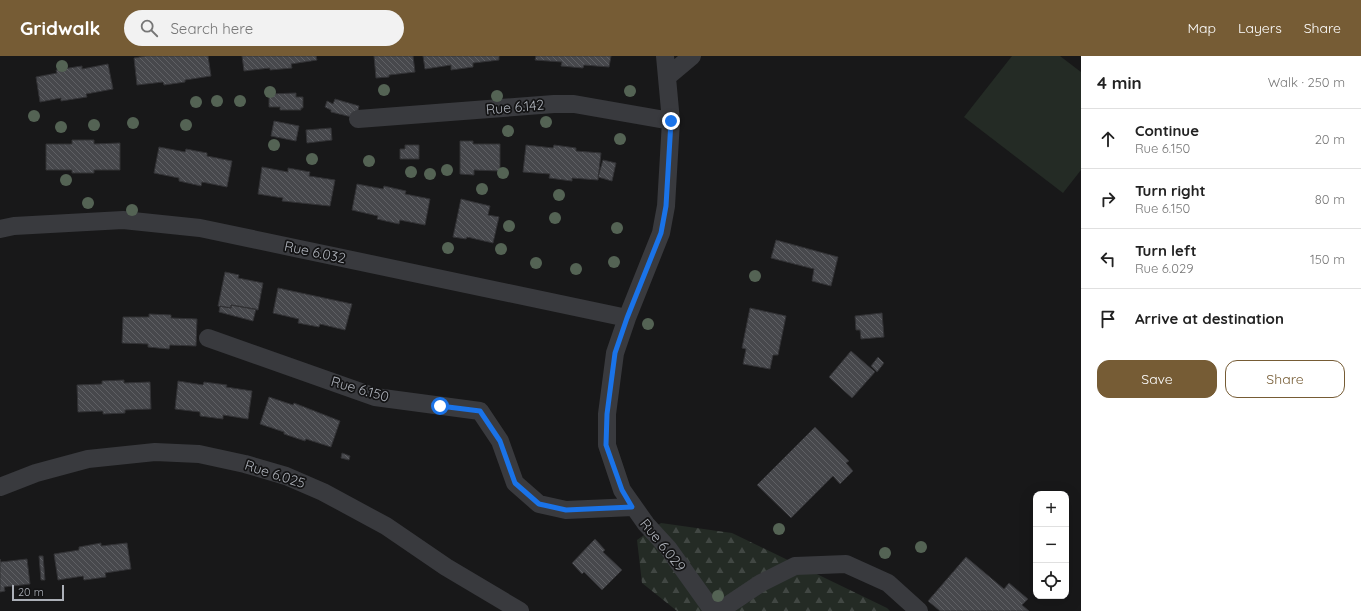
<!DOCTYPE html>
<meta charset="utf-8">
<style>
body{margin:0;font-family:Quicksand,sans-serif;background:#f2f2f2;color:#222}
.controls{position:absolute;right:12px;bottom:12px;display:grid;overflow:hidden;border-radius:8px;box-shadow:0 4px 16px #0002}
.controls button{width:36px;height:36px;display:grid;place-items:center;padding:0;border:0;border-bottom:1px solid #e0e0e0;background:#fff;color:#222;font:20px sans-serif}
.scale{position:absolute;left:12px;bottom:10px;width:52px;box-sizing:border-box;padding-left:4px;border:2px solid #acb0b8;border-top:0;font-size:11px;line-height:14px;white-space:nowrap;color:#acb0b8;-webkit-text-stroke:3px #131314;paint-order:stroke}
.stop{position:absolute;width:12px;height:12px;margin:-9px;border:3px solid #1a73e8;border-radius:50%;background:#fff}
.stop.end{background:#1a73e8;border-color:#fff;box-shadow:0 1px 4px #0008}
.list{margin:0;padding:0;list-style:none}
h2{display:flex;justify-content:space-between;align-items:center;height:52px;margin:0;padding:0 16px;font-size:17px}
h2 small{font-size:13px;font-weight:400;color:#767676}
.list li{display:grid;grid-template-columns:26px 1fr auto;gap:12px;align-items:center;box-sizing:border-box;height:60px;padding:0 16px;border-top:1px solid #e0e0e0}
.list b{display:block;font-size:15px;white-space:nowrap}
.list p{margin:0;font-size:13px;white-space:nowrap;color:#767676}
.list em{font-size:13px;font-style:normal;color:#767676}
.actions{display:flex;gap:8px;padding:12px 16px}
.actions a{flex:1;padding:9px 0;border:1px solid #765c35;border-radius:12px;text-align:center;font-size:14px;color:#765c35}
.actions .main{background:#765c35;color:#fff}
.icon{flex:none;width:22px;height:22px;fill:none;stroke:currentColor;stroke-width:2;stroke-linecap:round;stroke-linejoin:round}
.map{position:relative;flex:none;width:1081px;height:555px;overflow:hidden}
header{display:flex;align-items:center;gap:24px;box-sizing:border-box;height:56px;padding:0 20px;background:#765c35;color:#fff}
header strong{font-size:19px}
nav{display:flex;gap:22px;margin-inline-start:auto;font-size:14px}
.search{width:280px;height:36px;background:#f2f2f2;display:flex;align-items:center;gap:10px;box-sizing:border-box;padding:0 14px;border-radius:22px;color:#767676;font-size:15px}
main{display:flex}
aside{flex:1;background:#fff}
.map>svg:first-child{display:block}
</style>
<header>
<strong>Gridwalk</strong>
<div class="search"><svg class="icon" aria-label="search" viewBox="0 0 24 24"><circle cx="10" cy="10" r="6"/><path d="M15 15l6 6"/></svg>Search here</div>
<nav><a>Map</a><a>Layers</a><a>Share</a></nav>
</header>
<main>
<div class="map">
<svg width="1081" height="555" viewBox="0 0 1081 555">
<defs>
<pattern id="forest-firs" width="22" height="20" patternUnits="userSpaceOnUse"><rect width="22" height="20" fill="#242b25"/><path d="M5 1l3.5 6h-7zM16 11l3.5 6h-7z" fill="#414743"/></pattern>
<pattern id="building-back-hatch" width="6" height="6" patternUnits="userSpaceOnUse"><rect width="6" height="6" fill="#47484c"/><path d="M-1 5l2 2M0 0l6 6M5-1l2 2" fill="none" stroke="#5f6064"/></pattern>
</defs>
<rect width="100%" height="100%" fill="#181819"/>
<path fill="url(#forest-firs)" d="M661,467L732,477L887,552L890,555H677L642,527L637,484Z"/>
<path fill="#242b25" d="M1012,0H1060L1081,16V114L1063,137L964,61Z"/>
<path fill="url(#building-back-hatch)" stroke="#323235" d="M146,0H208L211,20L185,24V26L164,29L163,26L137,29L134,2Z
M242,0H316L317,4L291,8L292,12L270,14V12L244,15Z
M374,0H413L415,16L389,19V21L376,22Z
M423,0H499V4L473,7V11L451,14V9L425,13Z
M536,0H611L609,11L584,9L583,12L561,10L562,6L535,4Z
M108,8L113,33L86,38L87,41L61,45V42L40,46L36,21L57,17L56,14L82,10V13Z
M296,37V41H303V52H301V54H280V51H269V38Z
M335,43L359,50L356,62L331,56V54L325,51L327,45L333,48Z
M274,65L299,70L296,85L271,80Z
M331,72L332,84L307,87L306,74Z
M72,84H94V88L120,87V114H94V117H72V114H46V88H72Z
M460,85H473V88H500V115L474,114V119L460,118Z
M405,89H419V103H400V93H405Z
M526,89L553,92L554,89L576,92V95L601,97L598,124L572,122V125L549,122L550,118L523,116Z
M159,91L185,96L186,93L207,97V100L232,105L227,131L202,126L201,130L179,125V122L154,117Z
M603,104L616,107L612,125L598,121Z
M262,111L288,116V112L310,116L309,120L335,124L330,150L282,145L283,142L258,138Z
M357,128L383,133L384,130L406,135L405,138L430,143L425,169L400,164L399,168L377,163L378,160L352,154Z
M461,143L490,150L488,159L499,161L493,187L467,181L466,183L453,181Z
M776,184L838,201L831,230L812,225L814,213L771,202Z
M225,216L239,219L238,222L263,227L258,254L231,249V252L218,250Z
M278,232L352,248L345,274L320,268L319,271L298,267L299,263L273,257Z
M231,249L256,253L253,265L219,256L220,250L231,252Z
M750,252L786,260L778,299H773L770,313L743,308L746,293L742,292Z
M882,257L884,281L861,283L860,274H856L855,260Z
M149,258L171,259V262L197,263L196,290L170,289L169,293L148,291V288L122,287L123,261H149Z
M851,295L875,316L852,342L829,321Z
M878,301L884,307L877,316L871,310Z
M124,324V327L150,326L151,353L125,354V357L103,358V355L78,356L77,329L102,328V325Z
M178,325L203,329L204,326L227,329L226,331L252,335L248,363L223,359V363L200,360V356L175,353Z
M269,341L293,349L294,347L340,365L331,391L306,383L305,385L284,378V376L260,368Z
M815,371L849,405L846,407L853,415L840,428L833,420L791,462L757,429Z
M342,397L350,400L349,404L341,402Z
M595,483L605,494L603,496L622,514L602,534L584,516L582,518L572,507Z
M101,487V490L127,487L131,513L105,517L106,521L84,524L83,520L58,524L54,498L79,494V491Z
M39,500H43L45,524H41Z
M966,501L1004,533L1009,527L1028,543L1022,549L1029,555H940L928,545Z
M0,503L1,506L27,503L30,528L4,531L5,535L0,536Z"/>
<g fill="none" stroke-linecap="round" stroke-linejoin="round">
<path stroke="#393a3e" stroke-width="18" d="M665,0L671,65L666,150L661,177L627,262L615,297L607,358V389L622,434L646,468L668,492L713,555
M667,21L692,0
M358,63L554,48H574L671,65
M0,173L14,170L123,164L200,172L627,262
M208,282L375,341L480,355L500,385L515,427L539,448L566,454L633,451
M0,431L36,417L88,403L155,396L199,398L245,408L286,420L323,436L386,470L446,511L520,555
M719,555L761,527L795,510L846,508L888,527L919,555"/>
</g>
<g fill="#546354">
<circle cx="62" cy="10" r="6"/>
<circle cx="384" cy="34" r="6"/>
<circle cx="630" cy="35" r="6"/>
<circle cx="270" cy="36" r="6"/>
<circle cx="497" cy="40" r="6"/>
<circle cx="217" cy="45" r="6"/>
<circle cx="240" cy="45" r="6"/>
<circle cx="196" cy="46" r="6"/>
<circle cx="34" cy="60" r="6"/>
<circle cx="546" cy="66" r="6"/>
<circle cx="133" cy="67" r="6"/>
<circle cx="94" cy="69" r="6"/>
<circle cx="186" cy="69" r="6"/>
<circle cx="61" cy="71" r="6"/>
<circle cx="508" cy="75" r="6"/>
<circle cx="620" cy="83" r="6"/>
<circle cx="274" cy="89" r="6"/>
<circle cx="312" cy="103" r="6"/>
<circle cx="369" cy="105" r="6"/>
<circle cx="447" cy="114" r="6"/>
<circle cx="411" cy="116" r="6"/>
<circle cx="503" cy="117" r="6"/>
<circle cx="430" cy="118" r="6"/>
<circle cx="66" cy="124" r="6"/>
<circle cx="482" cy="133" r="6"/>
<circle cx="559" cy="139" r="6"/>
<circle cx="88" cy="147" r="6"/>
<circle cx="132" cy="154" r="6"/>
<circle cx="555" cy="162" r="6"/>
<circle cx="509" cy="170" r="6"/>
<circle cx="617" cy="172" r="6"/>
<circle cx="448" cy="192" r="6"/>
<circle cx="501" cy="193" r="6"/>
<circle cx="614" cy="206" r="6"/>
<circle cx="536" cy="207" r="6"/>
<circle cx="576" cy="213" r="6"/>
<circle cx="755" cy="220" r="6"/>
<circle cx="648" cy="268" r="6"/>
<circle cx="779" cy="473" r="6"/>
<circle cx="921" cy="491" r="6"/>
<circle cx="885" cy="497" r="6"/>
<circle cx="718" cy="540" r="6"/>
</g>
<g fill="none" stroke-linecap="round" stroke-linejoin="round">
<path stroke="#1a73e8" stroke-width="5" d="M440,350L480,355L500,385L515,427L539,448L566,454L632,451L622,434L606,389L607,358L615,297L627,262L661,177L666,150L671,65"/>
</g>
<g text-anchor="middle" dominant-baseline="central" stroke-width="3.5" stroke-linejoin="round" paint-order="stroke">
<g font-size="14" fill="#acb0b8" stroke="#131314">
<text transform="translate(515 51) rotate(-5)">Rue 6.142</text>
<text transform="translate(315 196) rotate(12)">Rue 6.032</text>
<text transform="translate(360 333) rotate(16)">Rue 6.150</text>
<text transform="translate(275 418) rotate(18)">Rue 6.025</text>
<text transform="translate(663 489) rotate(51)">Rue 6.029</text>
</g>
</g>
</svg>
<div class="controls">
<button>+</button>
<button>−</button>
<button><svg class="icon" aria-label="locate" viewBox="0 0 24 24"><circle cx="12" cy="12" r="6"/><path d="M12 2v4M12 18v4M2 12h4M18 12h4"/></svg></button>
</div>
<div class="scale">20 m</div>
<div class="stop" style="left:440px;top:350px"></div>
<div class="stop end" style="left:671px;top:65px"></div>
</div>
<aside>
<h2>4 min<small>Walk · 250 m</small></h2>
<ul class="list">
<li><svg class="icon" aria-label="ahead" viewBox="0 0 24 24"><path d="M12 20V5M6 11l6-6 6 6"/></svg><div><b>Continue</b><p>Rue 6.150</p></div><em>20 m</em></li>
<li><svg class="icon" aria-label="right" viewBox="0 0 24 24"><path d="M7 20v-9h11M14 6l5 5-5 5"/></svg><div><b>Turn right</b><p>Rue 6.150</p></div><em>80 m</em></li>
<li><svg class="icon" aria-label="left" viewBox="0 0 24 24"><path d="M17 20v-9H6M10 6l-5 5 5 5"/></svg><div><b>Turn left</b><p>Rue 6.029</p></div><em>150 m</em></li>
<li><svg class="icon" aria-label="arrive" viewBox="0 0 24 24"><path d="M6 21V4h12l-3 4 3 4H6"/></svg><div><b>Arrive at destination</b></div></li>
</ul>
<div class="actions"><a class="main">Save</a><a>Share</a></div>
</aside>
</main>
